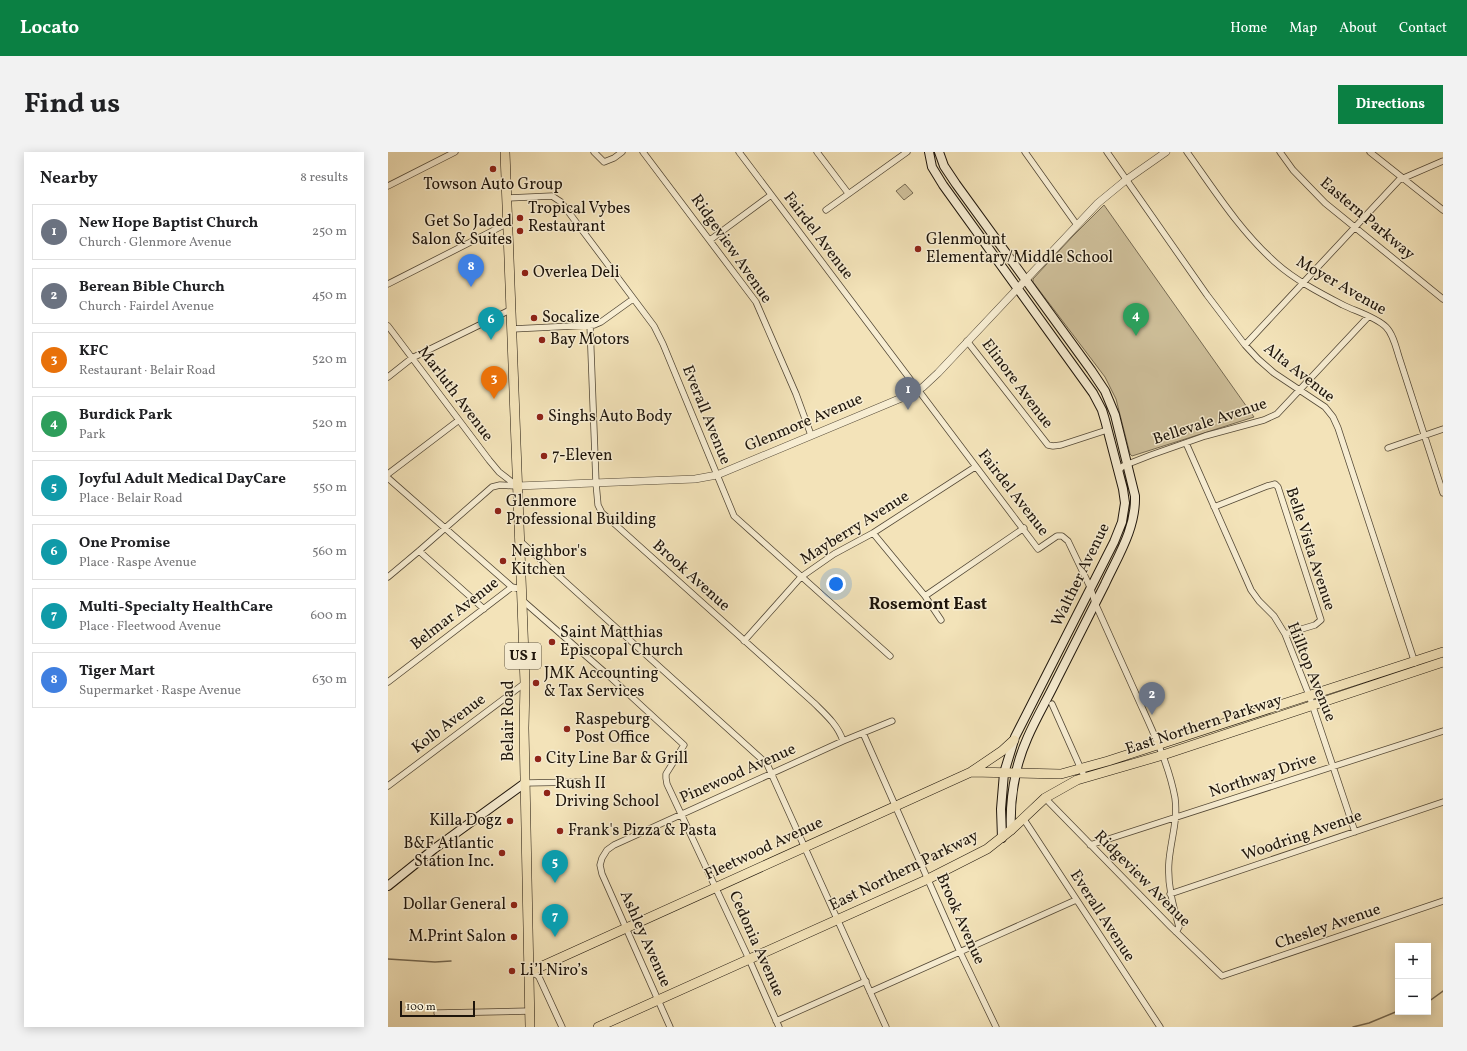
<!DOCTYPE html>
<meta charset="utf-8">
<style>
body{margin:0;font-family:Vollkorn,serif;background:#f2f2f2;color:#202124}
.controls{position:absolute;right:12px;bottom:12px;display:grid;overflow:hidden;border-radius:0px;box-shadow:0 2px 10px #0003}
.controls button{width:36px;height:36px;display:grid;place-items:center;padding:0;border:0;border-bottom:1px solid #e0e0e0;background:#fff;color:#202124;font:20px sans-serif}
.scale{position:absolute;left:12px;bottom:10px;width:75px;box-sizing:border-box;padding-left:4px;border:2px solid #1e150b;border-top:0;font-size:11px;line-height:14px;white-space:nowrap;color:#1e150b;-webkit-text-stroke:3px #f7edd2;paint-order:stroke}
.you{position:absolute;left:448px;top:432px;width:14px;height:14px;margin:-10px;border:3px solid #fff;border-radius:50%;background:#1a73e8;box-shadow:0 0 0 6px #1a73e833}
.badge{display:grid;place-items:center;width:26px;height:26px;border-radius:50%;background:#0b8043;color:#fff;font-size:13px;font-weight:700}
.pin{position:absolute;translate:-50% -33px;filter:drop-shadow(0 1px 2px #0008)}
.pin::after{content:'';position:absolute;top:21px;width:14px;height:12px;background:inherit;clip-path:polygon(0 0,100% 0,50% 100%)}
.list{margin:0;padding:0;list-style:none}
h2{display:flex;justify-content:space-between;align-items:center;height:52px;margin:0;padding:0 16px;font-size:17px}
h2 small{font-size:13px;font-weight:400;color:#757577}
.list li{display:grid;grid-template-columns:26px 1fr auto;gap:12px;align-items:center;box-sizing:border-box;height:56px;margin:0 8px 8px;padding:0 8px;border:1px solid #e0e0e0;border-radius:0px}
.list b{display:block;font-size:15px;white-space:nowrap}
.list p{margin:0;font-size:13px;white-space:nowrap;color:#757577}
.list em{font-size:13px;font-style:normal;color:#757577}
.map{position:relative;flex:none;width:1055px;height:875px;overflow:hidden;border-radius:0px}
header{display:flex;align-items:center;gap:24px;box-sizing:border-box;height:56px;padding:0 20px;background:#0b8043;color:#fff}
header strong{font-size:19px}
nav{display:flex;gap:22px;margin-inline-start:auto;font-size:14px}
.intro{display:flex;align-items:center;justify-content:space-between;box-sizing:border-box;height:96px;padding:0 24px}
h1{margin:0;font-size:28px}
.button{padding:10px 18px;border-radius:0px;background:#0b8043;color:#fff;font-size:14px;font-weight:700}
main{display:flex;gap:24px;padding:0 24px}
aside{flex:1;background:#fff;border-radius:0px;box-shadow:0 2px 10px #0003}
.map>svg:first-child{display:block}
</style>
<header>
<strong>Locato</strong>
<nav><a>Home</a><a>Map</a><a>About</a><a>Contact</a></nav>
</header>
<div class="intro"><h1>Find us</h1><a class="button">Directions</a></div>
<main>
<aside>
<h2>Nearby<small>8 results</small></h2>
<ul class="list">
<li><span class="badge" style="background:#6b7280">1</span><div><b>New Hope Baptist Church</b><p>Church · Glenmore Avenue</p></div><em>250 m</em></li>
<li><span class="badge" style="background:#6b7280">2</span><div><b>Berean Bible Church</b><p>Church · Fairdel Avenue</p></div><em>450 m</em></li>
<li><span class="badge" style="background:#e8710a">3</span><div><b>KFC</b><p>Restaurant · Belair Road</p></div><em>520 m</em></li>
<li><span class="badge" style="background:#2e9e5b">4</span><div><b>Burdick Park</b><p>Park</p></div><em>520 m</em></li>
<li><span class="badge" style="background:#0f9aa8">5</span><div><b>Joyful Adult Medical DayCare</b><p>Place · Belair Road</p></div><em>550 m</em></li>
<li><span class="badge" style="background:#0f9aa8">6</span><div><b>One Promise</b><p>Place · Raspe Avenue</p></div><em>560 m</em></li>
<li><span class="badge" style="background:#0f9aa8">7</span><div><b>Multi-Specialty HealthCare</b><p>Place · Fleetwood Avenue</p></div><em>600 m</em></li>
<li><span class="badge" style="background:#3f7fe0">8</span><div><b>Tiger Mart</b><p>Supermarket · Raspe Avenue</p></div><em>630 m</em></li>
</ul>
</aside>
<div class="map">
<svg width="1055" height="875" viewBox="0 0 1055 875">
<rect width="100%" height="100%" fill="#f3e3b9"/>
<filter id="stains"><feTurbulence type="fractalNoise" baseFrequency=".005" numOctaves="4"/><feColorMatrix values="0 0 0 0 .2 0 0 0 0 .09 0 0 0 0 .02 0 0 0 .5 -.17"/></filter>
<radialGradient id="worn" r=".72"><stop offset=".6" stop-color="#630" stop-opacity="0"/><stop offset="1" stop-color="#630" stop-opacity=".3"/></radialGradient>
<path fill="#cfc09b" stroke="#766a53" d="M517,32L525,41L516,48L508,39Z
M716,53L866,265L744,304L742,302L728,247L717,225L645,130V127L684,85Z"/>
<g fill="none" stroke-linecap="round" stroke-linejoin="round">
<path stroke="#736750" stroke-width="1.5" d="M0,807L47,810L63,809
M1040,850L1055,839
M965,875L981,871L1010,859"/>
<defs>
<path id="minor" d="M206,0L216,10L226,6L234,0
M255,0L368,150L408,242L423,283
M351,0L650,397L669,384H674L680,389L703,437L707,451C722,485 737,518 752,551C766,582 781,613 787,646C790,668 783,687 781,709C779,732 785,753 791,775L788,780
M429,0L460,41
M637,0L689,73
M719,0L819,143L857,193L870,207L886,221L937,255L945,265L950,276L1027,511
M799,0C827,39 852,79 888,111C907,128 932,141 955,153C967,159 988,165 998,175C1005,182 1008,195 1011,205L1055,341
M892,0L905,18L937,51L1055,147
M982,0L1055,58
M0,34L67,0
M119,46L164,44L173,50L266,174L275,192L346,364L502,504
M438,58L519,0
M322,88L383,43
M0,132L120,71
M202,173L208,331L210,353L214,361L220,366L426,551C437,562 450,573 455,589
M0,174L101,308L111,320L129,334
M124,177L206,173L213,170L245,147
M579,189L660,293L665,294L673,293L719,278
M857,193L1011,28L1055,9
M0,225L24,206L124,157
M798,291L863,438L871,449L886,464L897,482L921,543L967,680
M1000,296L1055,277
M731,318L735,314L763,303L817,284L876,268L889,262L980,165
M0,322L71,268
M0,326L124,435L133,437
M826,355L879,334L887,332L890,335L933,468L927,473L897,482
M485,381L537,444L553,468
M132,389L379,612L498,875
M31,399L96,457
M0,425L31,399L104,335L112,333L128,334
M537,444L636,376
M134,448L221,524L296,593L278,622V626L279,632L361,807L391,875
M356,489L413,425L446,402L485,381L587,315
M0,530L124,435
M664,552L697,626
M475,581L572,800L608,875
M137,631L192,630
M0,634L137,531
M657,646L783,775L834,824L1055,749
M635,666L772,875
M702,693L1055,579
M782,742L1055,650
M141,820L149,823L151,825L174,875
M482,840L688,748
M49,861L142,859
M388,869L478,829
M282,875L214,722L212,713L214,706L219,698L226,693L455,589L504,569"/>
<path id="tertiary" d="M129,334L307,327L329,323L523,242L535,235L550,221L710,51L738,28L778,0"/>
<path id="secondary" d="M541,0L544,15L555,33L705,241L714,258L717,268L735,337L737,351L734,370L726,390L627,585L616,621L613,657L614,686
M551,0L556,14L568,32L703,218L717,239L727,263L747,344C748,376 730,404 717,432C701,464 684,497 668,529C654,558 634,589 628,621C624,639 622,659 623,678
M0,734L46,697L137,631"/>
<path id="primary" d="M117,0L137,531L136,576L142,875
M583,620L614,599L626,588
M141,820L583,620L673,622L720,609L1055,500
M210,875L540,727L599,697L623,678L657,646L689,628L775,603L1055,510"/>
</defs>
<use href="#minor" stroke="#534836" stroke-width="7"/>
<use href="#tertiary" stroke="#534836" stroke-width="8"/>
<use href="#secondary" stroke="#1e150b" stroke-width="10"/>
<use href="#primary" stroke="#1e150b" stroke-width="10"/>
<use href="#minor" stroke="#f7edd2" stroke-width="5.5"/>
<use href="#tertiary" stroke="#f7edd2" stroke-width="7"/>
<use href="#secondary" stroke="#f7edd2" stroke-width="8"/>
<use href="#primary" stroke="#f3e3b9" stroke-width="9"/>
</g>
<g fill="#8f2418" stroke="#f7edd2" stroke-width="1.5">
<circle cx="105" cy="17" r="4"/>
<circle cx="132" cy="66" r="4"/>
<circle cx="132" cy="79" r="4"/>
<circle cx="530" cy="97" r="4"/>
<circle cx="137" cy="121" r="4"/>
<circle cx="146" cy="166" r="4"/>
<circle cx="154" cy="188" r="4"/>
<circle cx="152" cy="265" r="4"/>
<circle cx="156" cy="304" r="4"/>
<circle cx="110" cy="359" r="4"/>
<circle cx="115" cy="409" r="4"/>
<circle cx="164" cy="490" r="4"/>
<circle cx="148" cy="531" r="4"/>
<circle cx="179" cy="577" r="4"/>
<circle cx="150" cy="607" r="4"/>
<circle cx="159" cy="641" r="4"/>
<circle cx="122" cy="669" r="4"/>
<circle cx="172" cy="679" r="4"/>
<circle cx="114" cy="701" r="4"/>
<circle cx="126" cy="753" r="4"/>
<circle cx="126" cy="785" r="4"/>
<circle cx="124" cy="819" r="4"/>
</g>
<g text-anchor="middle" dominant-baseline="central" stroke-width="3" stroke-linejoin="round" paint-order="stroke">
<rect fill="#f7edd2" stroke="#5f5647" stroke-width="1" x="117" y="491" width="36" height="26" rx="3"/>
<g font-size="15" font-weight="bold" fill="#1e150b">
<text x="135" y="504">US 1</text>
</g>
<g font-size="16" fill="#1e150b" stroke="#f7edd2" text-anchor="start">
<text x="105" y="33" text-anchor="middle">Towson Auto Group</text>
<text x="140" y="57">Tropical Vybes<tspan x="140" dy="18">Restaurant</tspan></text>
<text x="124" y="70" text-anchor="end">Get So Jaded<tspan x="124" dy="18">Salon &amp; Suites</tspan></text>
<text x="538" y="88">Glenmount<tspan x="538" dy="18">Elementary/Middle School</tspan></text>
<text x="145" y="121">Overlea Deli</text>
<text x="154" y="166">Socalize</text>
<text x="162" y="188">Bay Motors</text>
<text x="160" y="265">Singhs Auto Body</text>
<text x="164" y="304">7-Eleven</text>
<text x="118" y="350">Glenmore<tspan x="118" dy="18">Professional Building</tspan></text>
<text x="123" y="400">Neighbor's<tspan x="123" dy="18">Kitchen</tspan></text>
<text x="172" y="481">Saint Matthias<tspan x="172" dy="18">Episcopal Church</tspan></text>
<text x="156" y="522">JMK Accounting<tspan x="156" dy="18">&amp; Tax Services</tspan></text>
<text x="187" y="568">Raspeburg<tspan x="187" dy="18">Post Office</tspan></text>
<text x="158" y="607">City Line Bar &amp; Grill</text>
<text x="167" y="632">Rush II<tspan x="167" dy="18">Driving School</tspan></text>
<text x="114" y="669" text-anchor="end">Killa Dogz</text>
<text x="180" y="679">Frank's Pizza &amp; Pasta</text>
<text x="106" y="692" text-anchor="end">B&amp;F Atlantic<tspan x="106" dy="18">Station Inc.</tspan></text>
<text x="118" y="753" text-anchor="end">Dollar General</text>
<text x="118" y="785" text-anchor="end">M.Print Salon</text>
<text x="132" y="819">Li’l Niro’s</text>
</g>
<g font-size="16" fill="#1e150b" stroke="#f7edd2">
<text transform="translate(979 67) rotate(40)">Eastern Parkway</text>
<text transform="translate(430 84) rotate(53)">Fairdel Avenue</text>
<text transform="translate(343 97) rotate(55)">Ridgeview Avenue</text>
<text transform="translate(953 134) rotate(30)">Moyer Avenue</text>
<text transform="translate(911 221) rotate(38)">Alta Avenue</text>
<text transform="translate(629 232) rotate(53)">Elinore Avenue</text>
<text transform="translate(67 242) rotate(53)">Marluth Avenue</text>
<text transform="translate(318 263) rotate(68)">Everall Avenue</text>
<text transform="translate(822 270) rotate(-18)">Bellevale Avenue</text>
<text transform="translate(416 271) rotate(-23)">Glenmore Avenue</text>
<text transform="translate(625 341) rotate(52)">Fairdel Avenue</text>
<text transform="translate(467 376) rotate(-32)">Mayberry Avenue</text>
<text transform="translate(922 397) rotate(72)">Belle Vista Avenue</text>
<text transform="translate(693 423) rotate(-64)">Walther Avenue</text>
<text transform="translate(303 424) rotate(42)">Brook Avenue</text>
<text transform="translate(67 462) rotate(-38)">Belmar Avenue</text>
<text transform="translate(923 520) rotate(68)">Hilltop Avenue</text>
<text transform="translate(121 569) rotate(-90)">Belair Road</text>
<text transform="translate(61 572) rotate(-37)">Kolb Avenue</text>
<text transform="translate(816 573) rotate(-18)">East Northern Parkway</text>
<text transform="translate(350 622) rotate(-24)">Pinewood Avenue</text>
<text transform="translate(875 624) rotate(-18)">Northway Drive</text>
<text transform="translate(914 684) rotate(-19)">Woodring Avenue</text>
<text transform="translate(376 697) rotate(-25)">Fleetwood Avenue</text>
<text transform="translate(516 719) rotate(-26)">East Northern Parkway</text>
<text transform="translate(754 727) rotate(45)">Ridgeview Avenue</text>
<text transform="translate(714 764) rotate(57)">Everall Avenue</text>
<text transform="translate(572 767) rotate(66)">Brook Avenue</text>
<text transform="translate(940 775) rotate(-19)">Chesley Avenue</text>
<text transform="translate(257 787) rotate(66)">Ashley Avenue</text>
<text transform="translate(368 792) rotate(66)">Cedonia Avenue</text>
</g>
<g font-size="17" font-weight="bold" fill="#1e150b" stroke="#f7edd2">
<text x="540" y="452">Rosemont East</text>
</g>
</g>
<rect width="100%" height="100%" filter="url(#stains)"/>
<rect width="100%" height="100%" fill="url(#worn)"/>
</svg>
<div class="controls">
<button>+</button>
<button>−</button>
</div>
<div class="scale">100 m</div>
<div class="you"></div>
<div class="pin badge" style="left:520px;top:258px;background:#6b7280">1</div>
<div class="pin badge" style="left:764px;top:563px;background:#6b7280">2</div>
<div class="pin badge" style="left:106px;top:247px;background:#e8710a">3</div>
<div class="pin badge" style="left:748px;top:184px;background:#2e9e5b">4</div>
<div class="pin badge" style="left:167px;top:731px;background:#0f9aa8">5</div>
<div class="pin badge" style="left:103px;top:188px;background:#0f9aa8">6</div>
<div class="pin badge" style="left:167px;top:785px;background:#0f9aa8">7</div>
<div class="pin badge" style="left:83px;top:135px;background:#3f7fe0">8</div>
</div>
</main>
